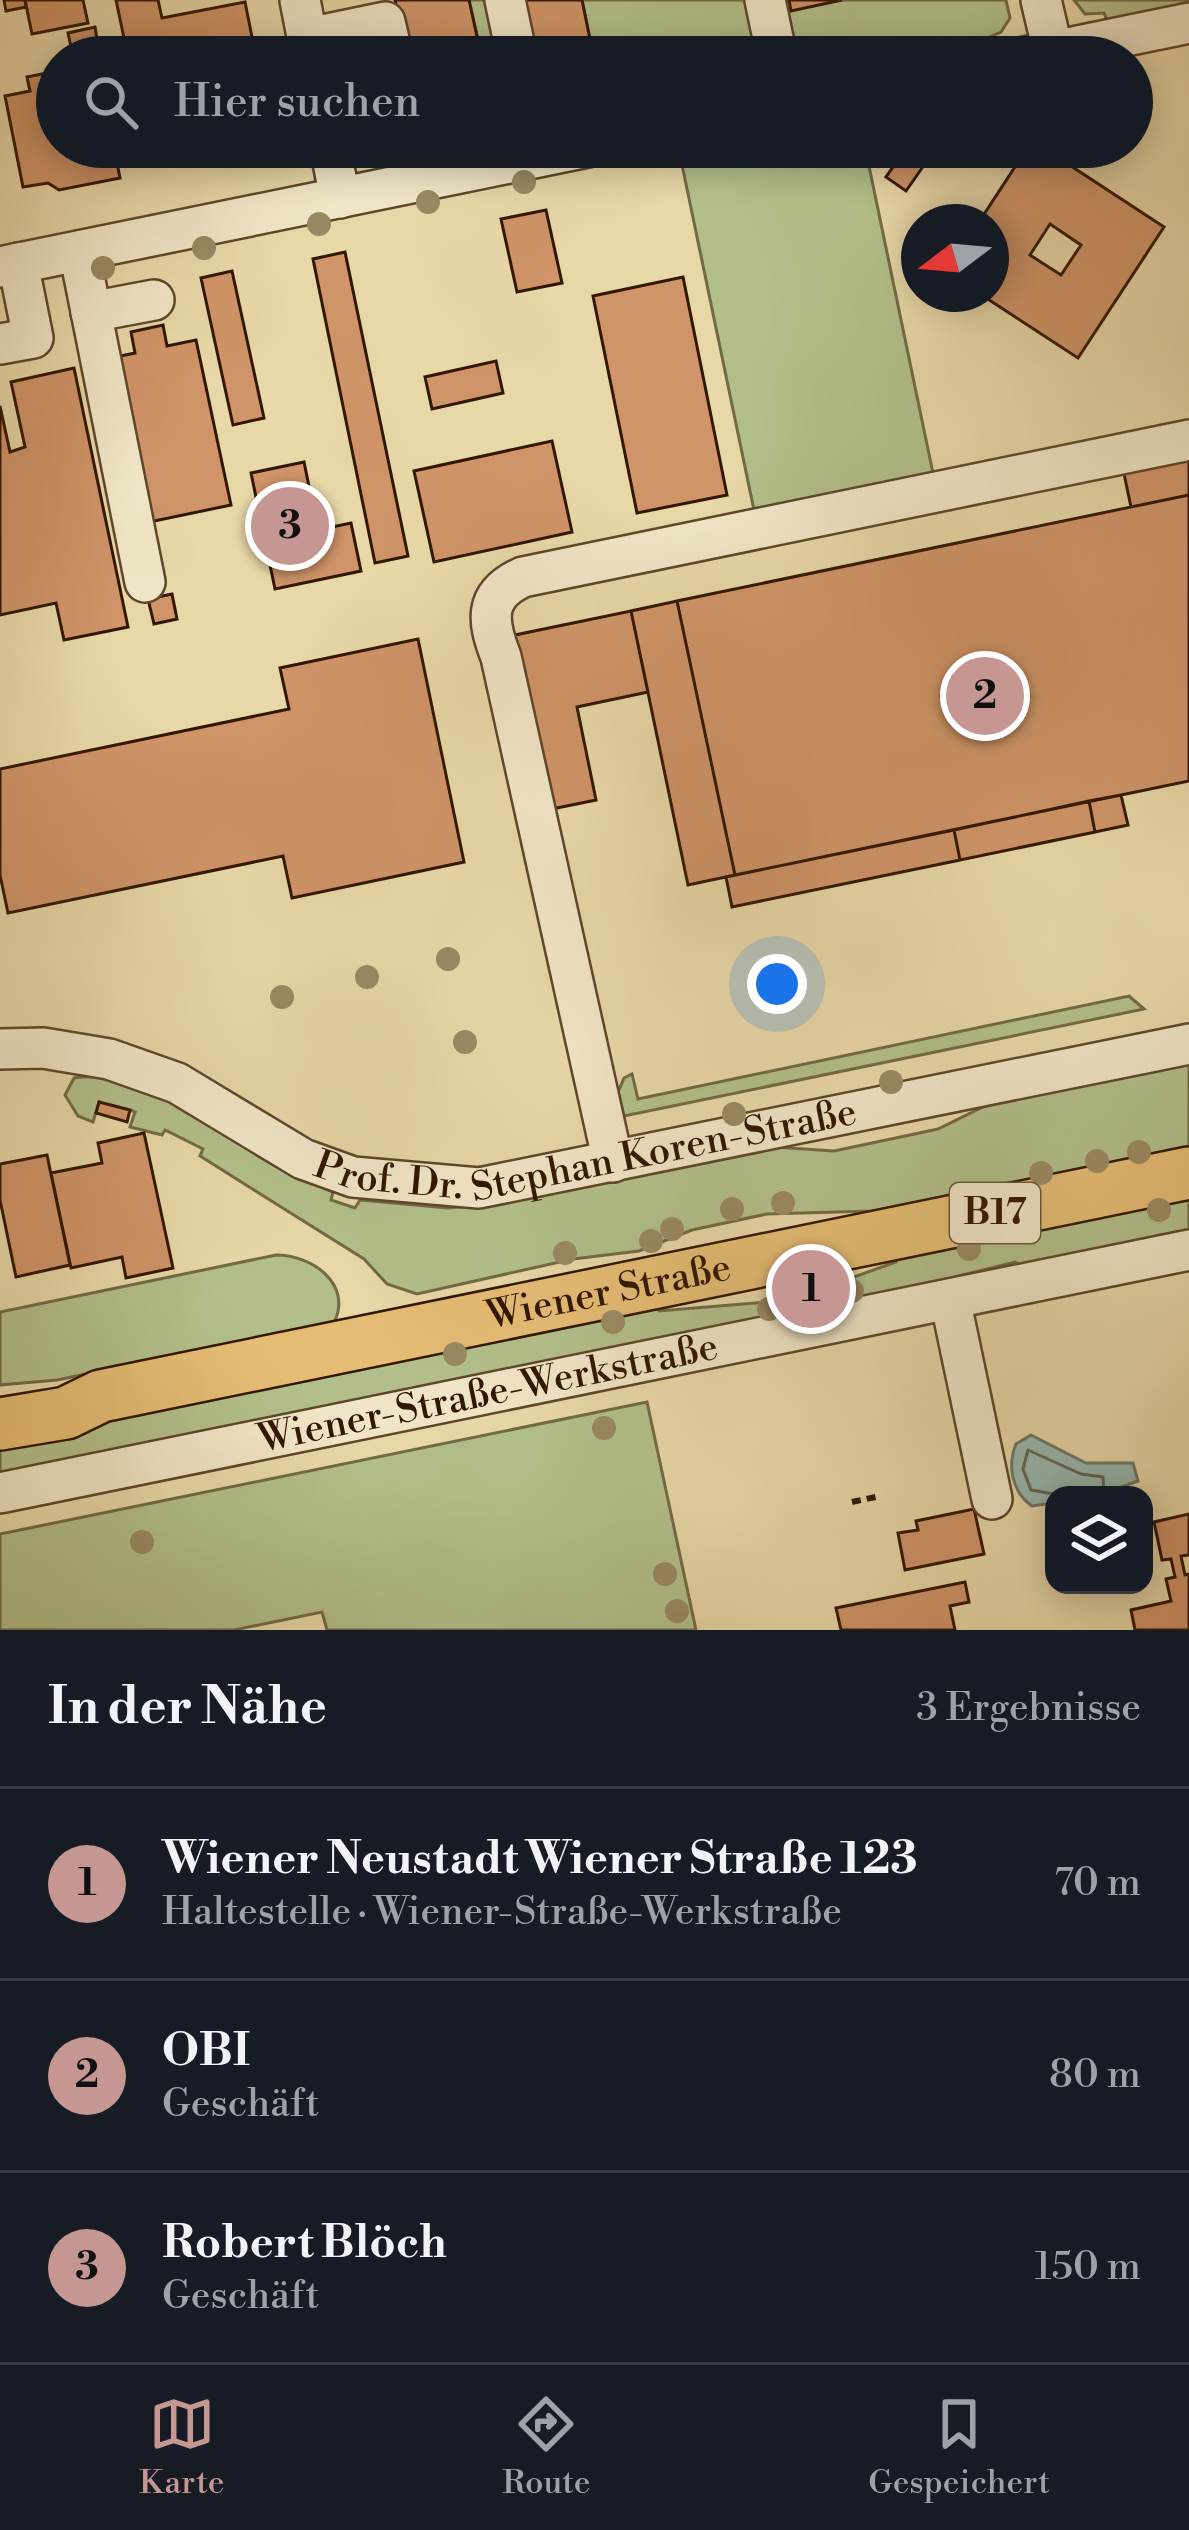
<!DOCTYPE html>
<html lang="de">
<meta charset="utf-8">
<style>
body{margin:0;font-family:"Libre Bodoni",serif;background:#242831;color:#f1f3f6}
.controls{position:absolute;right:36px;bottom:36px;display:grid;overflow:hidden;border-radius:24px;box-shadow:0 6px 30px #0003}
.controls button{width:108px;height:108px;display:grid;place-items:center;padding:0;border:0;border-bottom:3px solid #363941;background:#171b24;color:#f1f3f6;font:60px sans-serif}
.compass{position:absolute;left:901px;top:204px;width:108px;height:108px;border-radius:50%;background:#171b24;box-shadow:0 6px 30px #0003;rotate:254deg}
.you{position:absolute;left:777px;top:984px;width:42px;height:42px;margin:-30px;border:9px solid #fff;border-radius:50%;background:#1a73e8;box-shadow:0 0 0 18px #1a73e833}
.badge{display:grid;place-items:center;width:78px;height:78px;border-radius:50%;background:#c59692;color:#111;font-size:39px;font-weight:700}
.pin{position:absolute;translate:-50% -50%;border:6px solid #fff;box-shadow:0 3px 12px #0006}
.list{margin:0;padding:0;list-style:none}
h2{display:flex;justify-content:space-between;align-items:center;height:156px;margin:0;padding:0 48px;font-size:51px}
h2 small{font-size:39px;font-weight:400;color:#9ea1a6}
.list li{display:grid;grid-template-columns:78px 1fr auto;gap:36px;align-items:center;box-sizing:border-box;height:192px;padding:0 48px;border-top:3px solid #363941}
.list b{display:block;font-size:45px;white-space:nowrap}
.list p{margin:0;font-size:39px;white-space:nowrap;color:#9ea1a6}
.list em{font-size:39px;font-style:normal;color:#9ea1a6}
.icon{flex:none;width:66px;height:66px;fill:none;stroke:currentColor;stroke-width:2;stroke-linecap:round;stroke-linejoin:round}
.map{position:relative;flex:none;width:1189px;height:1630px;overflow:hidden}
.search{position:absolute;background:#171b24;box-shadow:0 6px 30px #0003;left:36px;right:36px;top:36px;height:132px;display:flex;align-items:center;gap:30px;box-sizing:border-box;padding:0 42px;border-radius:66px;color:#9ea1a6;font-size:45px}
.sheet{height:732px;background:#171b24}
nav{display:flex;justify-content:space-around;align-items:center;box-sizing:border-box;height:168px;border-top:3px solid #363941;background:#171b24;font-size:33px;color:#9ea1a6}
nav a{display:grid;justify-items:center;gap:6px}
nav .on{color:#c59692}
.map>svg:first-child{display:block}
</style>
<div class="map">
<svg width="1189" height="1630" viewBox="0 0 1189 1630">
<rect width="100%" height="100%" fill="#e8d7a7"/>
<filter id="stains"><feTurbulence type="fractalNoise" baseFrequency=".00167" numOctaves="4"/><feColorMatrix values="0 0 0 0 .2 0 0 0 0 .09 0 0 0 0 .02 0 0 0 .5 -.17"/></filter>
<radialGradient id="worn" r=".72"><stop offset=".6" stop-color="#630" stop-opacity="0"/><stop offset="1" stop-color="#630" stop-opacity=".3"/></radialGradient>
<path fill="#b2bf8a" stroke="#726a45" stroke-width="3" d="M469,0H490L502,57H482Z
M582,0H1006L1010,18L1001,32L983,40L984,46L930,57H617L614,45L592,49Z
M1074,0H1189V4L1107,20L1104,13L1085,14Z
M377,147H431L438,157L400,166L397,150L379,153Z
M745,147H865L934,478L755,515L681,160Z
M1129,996L1144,1009L624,1116L618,1092L624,1078L632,1074L638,1099Z
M1189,1062V1147L873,1211L767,1214L692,1230L639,1251L573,1259L417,1294L387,1284L364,1259L200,1156L203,1149L165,1130L162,1135L130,1127L135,1112L130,1110L99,1102L93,1122L78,1116L65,1095L74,1078C152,1064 261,1163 333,1192L331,1200L355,1208L360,1200L448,1208L491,1204L774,1147L834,1151L938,1129L991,1103Z
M1189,1196V1231L1021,1265L1015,1262L890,1293L0,1474V1435L657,1306L659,1311L779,1301L782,1310L807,1304L806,1294L896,1262L897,1256Z
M276,1255C312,1255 353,1284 334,1323L57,1380L0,1385V1312Z
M647,1402L696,1630H327L322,1612L234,1630H0V1534Z"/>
<path fill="#98b8af" stroke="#6f7769" stroke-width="3" d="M1031,1435L1086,1463H1133L1138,1481L1102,1494L1054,1495V1503L1032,1506C1012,1492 1007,1466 1016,1444Z"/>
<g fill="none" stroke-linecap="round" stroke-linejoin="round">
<path stroke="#646758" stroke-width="3" d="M1059,1495L1031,1490L1023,1469L1028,1450L1081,1474L1103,1477L1104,1495"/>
</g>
<path fill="#cf9468" stroke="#311600" stroke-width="3" fill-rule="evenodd" d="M4,0H25L26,7L6,11Z
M25,0H83L88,23L32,34Z
M116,0H158L162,18L245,2L256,57H128Z
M395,0H469L480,50L407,57Z
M522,0H582L592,49L534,57Z
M789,0H842L791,11Z
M95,27L99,51L73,56L68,33Z
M57,71V147H114L120,178L59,190L48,183L23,187L5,96L30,91L27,77Z
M190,147H262L206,160Z
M907,147L936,148L906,191L886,177Z
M1028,147H1042L1164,227L1078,358L980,294H991V222H979ZM1050,224L1081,245L1061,275L1030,255Z
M546,210L562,283L517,292L501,219Z
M345,252L408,556L375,563L313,259Z
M232,271L264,418L233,425L201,278Z
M683,277L727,495L637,513L593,296Z
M163,325L167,346L196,340L231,505L140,524L106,359L135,353L131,332Z
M496,361L503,393L432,409L425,377Z
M74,368L128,627L64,640L56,603L0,615V406L10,452L25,447L11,382Z
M552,441L572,532L434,562L414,471Z
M1189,455V495L1131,507L1123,469Z
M304,462L318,530L351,523L361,571L275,589L251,473Z
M1189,495V781L735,875L677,601Z
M172,594L177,619L154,624L148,599Z
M677,601L735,875L688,885L631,611Z
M631,611L648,692L577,707L596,800L552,809L515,635Z
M418,639L464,862L292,898L283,856L8,913L0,875V769L289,709L280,668Z
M1121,795L1128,825L1095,832L1089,801Z
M1089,801L1095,832L960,860L954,830Z
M954,830L960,860L732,907L726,877Z
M99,1102L130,1110L127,1122L96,1113Z
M144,1133L173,1268L126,1278L122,1257L71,1268L51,1173L102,1163L98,1143Z
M47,1155L70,1265L16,1277L0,1200V1164Z
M974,1509L984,1554L905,1570L898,1533L918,1530L916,1521Z
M1189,1514V1555L1181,1556L1185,1575L1189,1574V1630H1135L1131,1610L1171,1601L1166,1579L1175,1577L1171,1559L1162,1560L1154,1522Z
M965,1582L969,1602L950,1606L955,1630H841L836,1608Z"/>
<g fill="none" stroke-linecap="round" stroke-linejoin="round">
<defs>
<g id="minor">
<path d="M300,0L311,57"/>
<path d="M505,0L517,57"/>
<path d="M765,0L777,57"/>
<path d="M1041,0L1053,51"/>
<path d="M308,38L385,22L393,57"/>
<path d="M1024,57L1189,23"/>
<path d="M330,147L340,198"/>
<path d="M79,251L145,582"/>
<path d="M0,267L588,147"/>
<path d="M91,312L154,300"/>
<path d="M0,344L33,338L18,263"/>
<path id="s1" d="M0,1049L43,1048L109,1059L177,1083L303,1159L353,1177L479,1188L1189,1044"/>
<path d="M613,1162L501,657C487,621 483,595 523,577L1189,440"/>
<path d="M950,1299L992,1499"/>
<path id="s2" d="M0,1493L1189,1250"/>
</g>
<g id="major">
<path id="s3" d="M0,1424L66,1413L101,1396L1189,1173"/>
</g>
</defs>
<use href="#minor" stroke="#5f462a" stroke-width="44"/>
<use href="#major" stroke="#311600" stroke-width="56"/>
<path stroke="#311600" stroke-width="6" stroke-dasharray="9 6" stroke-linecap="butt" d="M852,1502L880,1496"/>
<use href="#minor" stroke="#f0e5c6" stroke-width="39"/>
<use href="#major" stroke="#e4bc74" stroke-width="51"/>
</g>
<g fill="#998962">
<circle cx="524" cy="182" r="12"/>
<circle cx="428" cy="202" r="12"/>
<circle cx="319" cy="224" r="12"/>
<circle cx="204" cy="248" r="12"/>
<circle cx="103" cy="268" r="12"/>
<circle cx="448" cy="959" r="12"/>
<circle cx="367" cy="977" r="12"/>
<circle cx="282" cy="997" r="12"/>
<circle cx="465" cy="1042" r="12"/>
<circle cx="891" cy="1082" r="12"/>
<circle cx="734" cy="1114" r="12"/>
<circle cx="1139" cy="1152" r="12"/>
<circle cx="1097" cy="1161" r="12"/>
<circle cx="1041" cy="1173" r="12"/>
<circle cx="783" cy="1203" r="12"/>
<circle cx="732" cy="1209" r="12"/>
<circle cx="1159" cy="1210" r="12"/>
<circle cx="672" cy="1229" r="12"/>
<circle cx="651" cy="1241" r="12"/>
<circle cx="969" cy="1249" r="12"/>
<circle cx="565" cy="1253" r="12"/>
<circle cx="852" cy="1291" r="12"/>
<circle cx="769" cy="1309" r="12"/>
<circle cx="613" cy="1322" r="12"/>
<circle cx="455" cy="1354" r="12"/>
<circle cx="604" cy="1428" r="12"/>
<circle cx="142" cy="1542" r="12"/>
<circle cx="665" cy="1574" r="12"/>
<circle cx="677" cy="1611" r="12"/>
</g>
<g text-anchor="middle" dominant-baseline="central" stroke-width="12" stroke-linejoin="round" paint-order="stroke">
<rect fill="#f0e5c6" stroke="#6a543b" stroke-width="3" x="950" y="1183" width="90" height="60" rx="9"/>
<g font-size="36" font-weight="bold" fill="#311600">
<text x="995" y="1213">B17</text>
</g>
<g font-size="39" fill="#311600" stroke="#f0e5c6">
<text stroke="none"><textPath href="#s1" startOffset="618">Prof. Dr. Stephan Koren-Straße</textPath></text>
<text stroke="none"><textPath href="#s3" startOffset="624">Wiener Straße</textPath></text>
<text stroke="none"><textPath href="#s2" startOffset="498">Wiener-Straße-Werkstraße</textPath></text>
</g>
</g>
<rect width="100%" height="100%" filter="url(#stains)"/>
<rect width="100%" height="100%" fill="url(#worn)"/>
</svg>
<div class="controls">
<button><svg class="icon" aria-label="layers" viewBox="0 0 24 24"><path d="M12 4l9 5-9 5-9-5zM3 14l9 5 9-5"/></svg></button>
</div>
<svg class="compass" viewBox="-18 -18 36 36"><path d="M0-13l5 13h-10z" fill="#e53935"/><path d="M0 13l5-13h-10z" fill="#9ea1a6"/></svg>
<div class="you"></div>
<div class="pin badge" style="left:811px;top:1289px">1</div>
<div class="pin badge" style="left:985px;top:696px">2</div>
<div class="pin badge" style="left:290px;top:526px">3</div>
<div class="search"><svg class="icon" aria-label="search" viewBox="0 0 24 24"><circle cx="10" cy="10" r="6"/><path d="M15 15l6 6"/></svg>Hier suchen</div>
</div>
<section class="sheet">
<h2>In der Nähe<small>3 Ergebnisse</small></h2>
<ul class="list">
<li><span class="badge">1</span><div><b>Wiener Neustadt Wiener Straße 123</b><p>Haltestelle · Wiener-Straße-Werkstraße</p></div><em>70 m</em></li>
<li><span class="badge">2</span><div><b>OBI</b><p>Geschäft</p></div><em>80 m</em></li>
<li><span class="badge">3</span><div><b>Robert Blöch</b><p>Geschäft</p></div><em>150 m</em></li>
</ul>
</section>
<nav>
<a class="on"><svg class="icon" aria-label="map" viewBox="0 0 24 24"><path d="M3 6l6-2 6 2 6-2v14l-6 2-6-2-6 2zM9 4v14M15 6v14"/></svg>Karte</a>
<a><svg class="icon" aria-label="directions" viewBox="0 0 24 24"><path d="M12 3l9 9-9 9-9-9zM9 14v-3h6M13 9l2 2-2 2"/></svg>Route</a>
<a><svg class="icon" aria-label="saved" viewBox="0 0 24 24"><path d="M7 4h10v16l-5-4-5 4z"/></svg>Gespeichert</a>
</nav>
